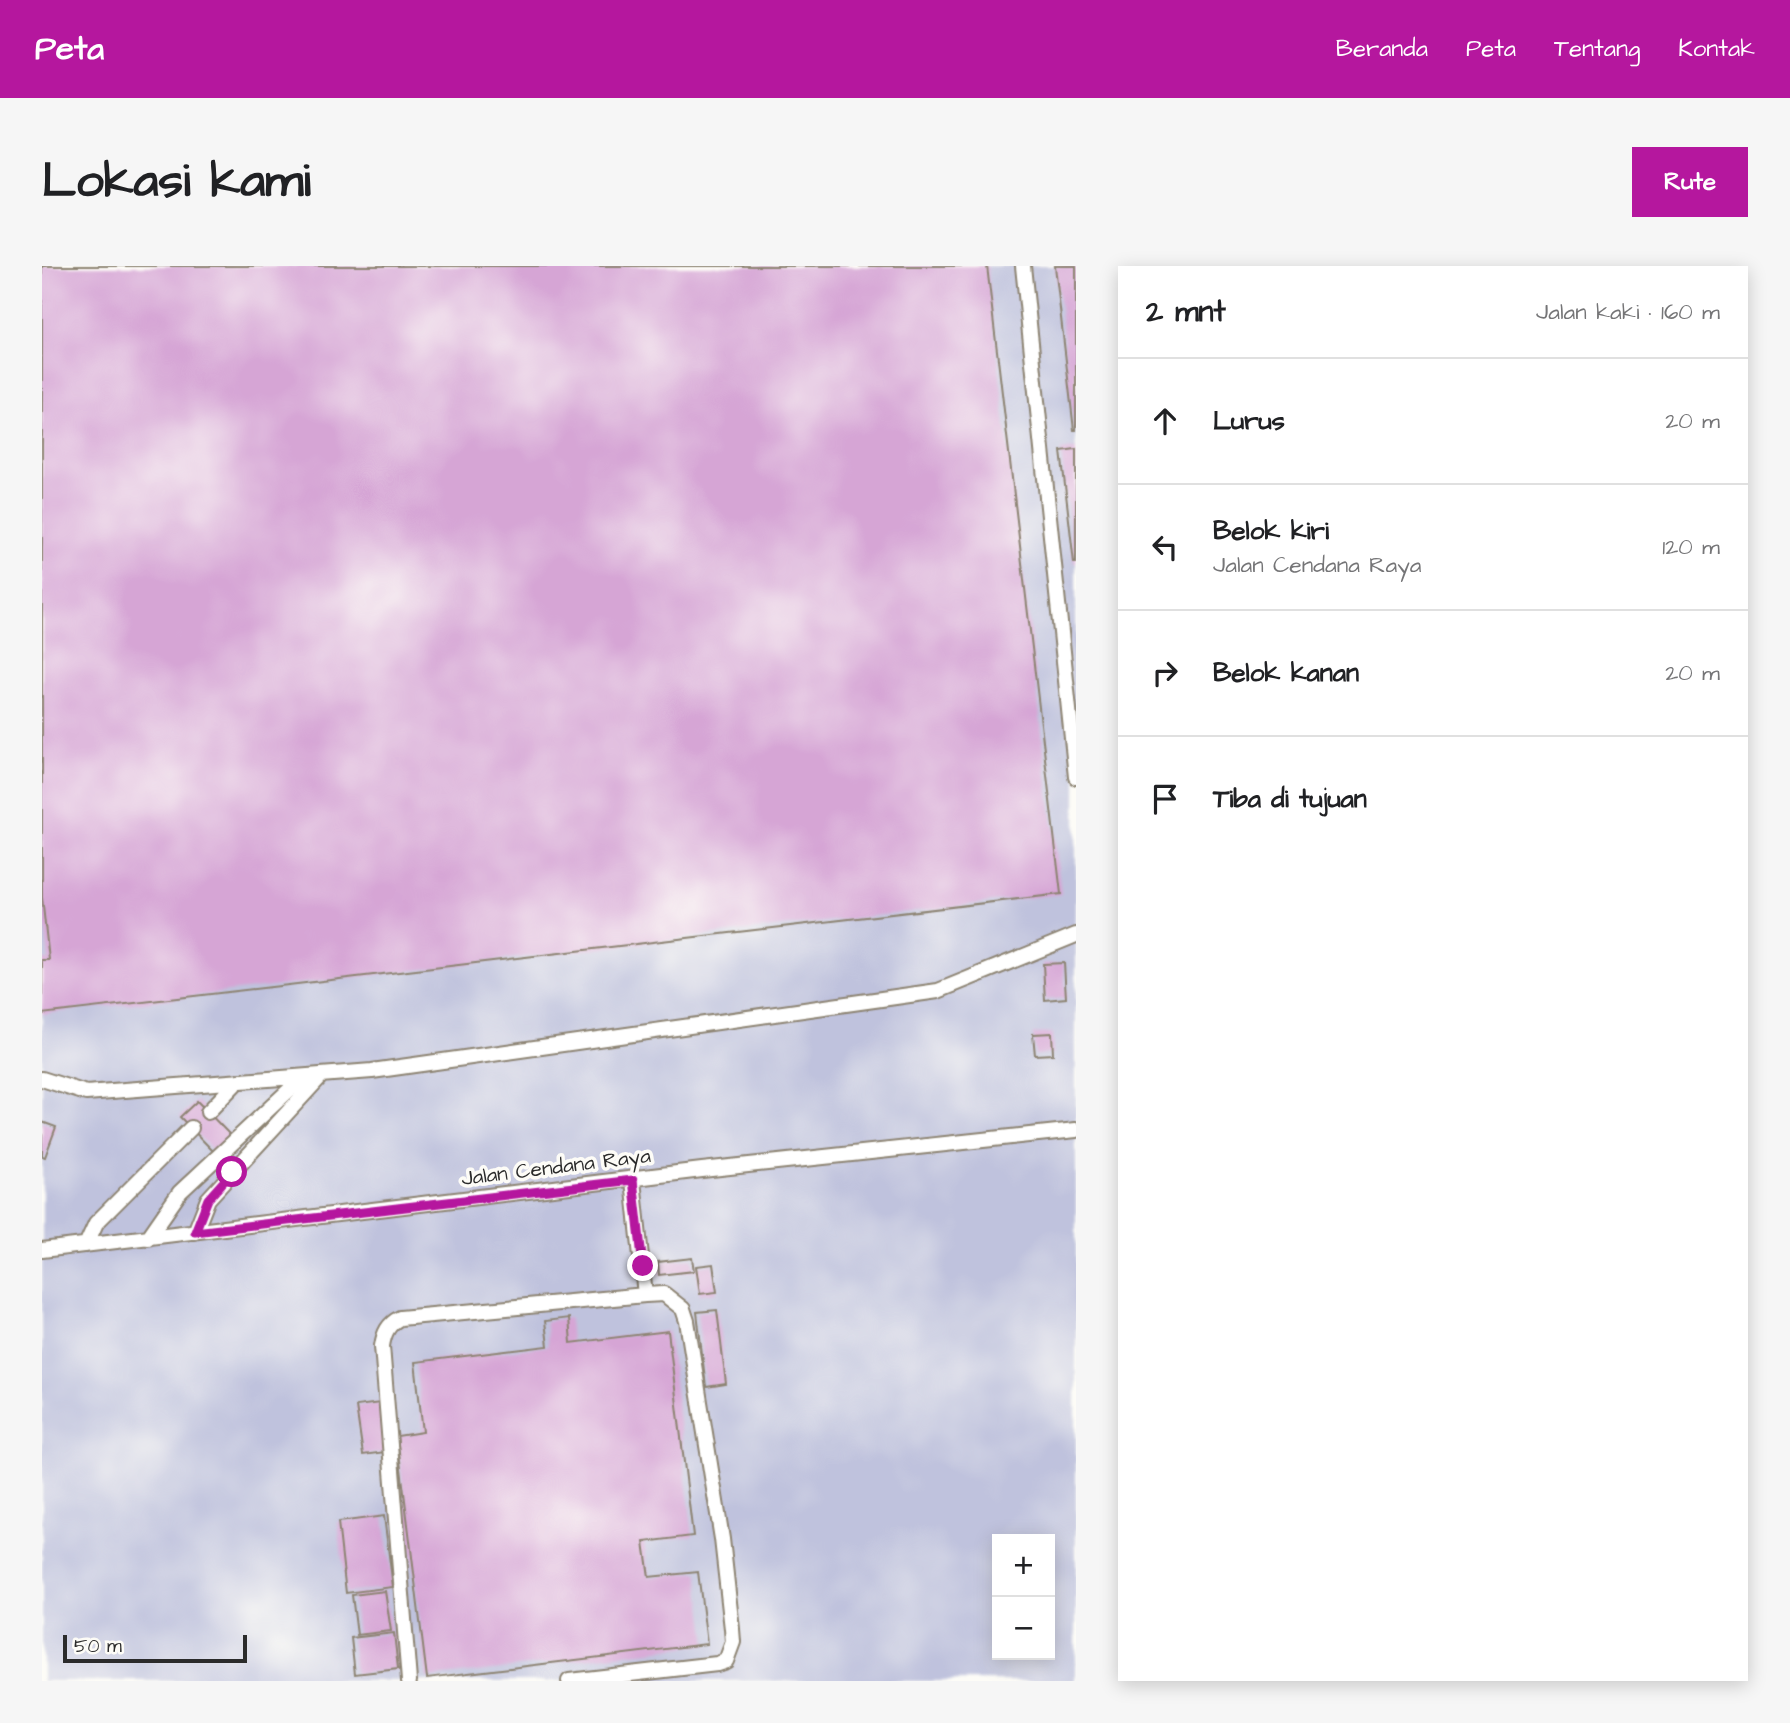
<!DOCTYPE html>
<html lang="id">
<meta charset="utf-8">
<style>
body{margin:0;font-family:"Architects Daughter",sans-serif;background:#f6f6f6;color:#202124}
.controls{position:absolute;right:21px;bottom:21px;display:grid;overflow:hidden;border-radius:0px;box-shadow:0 4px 18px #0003}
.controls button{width:63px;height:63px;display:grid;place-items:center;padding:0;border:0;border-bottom:2px solid #e0e0e0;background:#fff;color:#202124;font:35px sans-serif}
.scale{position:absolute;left:21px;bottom:18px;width:184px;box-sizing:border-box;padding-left:7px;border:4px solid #2b2b2b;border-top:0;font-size:19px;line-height:24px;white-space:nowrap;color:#2b2b2b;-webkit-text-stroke:5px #fdfcf7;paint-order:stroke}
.stop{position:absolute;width:21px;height:21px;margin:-16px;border:5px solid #b5179e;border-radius:50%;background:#fff}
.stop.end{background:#b5179e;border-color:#fff;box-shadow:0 2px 7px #0008}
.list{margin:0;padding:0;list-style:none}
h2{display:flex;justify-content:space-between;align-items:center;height:91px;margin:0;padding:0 28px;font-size:30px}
h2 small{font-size:23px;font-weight:400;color:#757577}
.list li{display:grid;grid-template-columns:46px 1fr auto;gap:21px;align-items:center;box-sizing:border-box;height:126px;padding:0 28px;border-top:2px solid #e0e0e0}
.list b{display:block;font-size:26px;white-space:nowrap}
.list p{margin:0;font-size:23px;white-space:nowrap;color:#757577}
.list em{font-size:23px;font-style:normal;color:#757577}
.icon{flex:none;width:38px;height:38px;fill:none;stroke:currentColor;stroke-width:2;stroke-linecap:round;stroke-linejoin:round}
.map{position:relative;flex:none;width:1034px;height:1415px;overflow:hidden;border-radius:0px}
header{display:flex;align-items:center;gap:42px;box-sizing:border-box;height:98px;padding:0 35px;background:#b5179e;color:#fff}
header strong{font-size:33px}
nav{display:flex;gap:38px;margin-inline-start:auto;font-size:24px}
.intro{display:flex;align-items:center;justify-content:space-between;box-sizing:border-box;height:168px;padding:0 42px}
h1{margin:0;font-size:49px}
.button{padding:18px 32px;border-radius:0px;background:#b5179e;color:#fff;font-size:24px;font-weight:700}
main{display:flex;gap:42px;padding:0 42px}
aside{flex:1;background:#fff;border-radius:0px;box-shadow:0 4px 18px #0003}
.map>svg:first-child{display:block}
</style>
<header>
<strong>Peta</strong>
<nav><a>Beranda</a><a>Peta</a><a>Tentang</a><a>Kontak</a></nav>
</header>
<div class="intro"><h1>Lokasi kami</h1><a class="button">Rute</a></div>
<main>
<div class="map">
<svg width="1034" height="1415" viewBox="0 0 1034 1415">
<rect width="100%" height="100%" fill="#fdfcf7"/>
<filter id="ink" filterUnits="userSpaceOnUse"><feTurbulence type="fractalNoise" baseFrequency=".0143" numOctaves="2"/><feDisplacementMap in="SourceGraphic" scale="14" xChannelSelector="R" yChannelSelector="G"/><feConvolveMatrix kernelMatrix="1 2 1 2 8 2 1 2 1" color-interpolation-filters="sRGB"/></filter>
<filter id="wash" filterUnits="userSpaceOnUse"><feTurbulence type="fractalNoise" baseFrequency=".00686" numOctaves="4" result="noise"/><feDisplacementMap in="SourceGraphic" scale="28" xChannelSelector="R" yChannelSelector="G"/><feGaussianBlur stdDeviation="1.57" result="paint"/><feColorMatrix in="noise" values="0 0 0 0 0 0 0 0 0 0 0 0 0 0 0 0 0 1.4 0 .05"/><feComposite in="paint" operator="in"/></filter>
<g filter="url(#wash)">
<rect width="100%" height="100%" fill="#efddbb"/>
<path fill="#bfc2dd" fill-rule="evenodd" d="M0,0H1034V1415H0ZM955,1273H1008V1389H955Z"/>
<g id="blocks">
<path fill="#d6a5d5" d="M0,0H945L1019,628L0,748V694H7L0,631Z
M1013,0H1034V164H1032Z
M1034,183V297H1032L1019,185Z
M1022,697L1024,732L1003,734L1001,698Z
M1010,767L1011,788L993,789L991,768Z
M155,835L190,871L173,887L138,851Z
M0,856L14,861L3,891L0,890Z
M650,992L652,1005L617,1009L616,996Z
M671,998L675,1026L658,1028L654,1000Z
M675,1044L684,1118L664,1121L655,1046Z
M527,1052L529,1077L626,1065L651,1270L602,1276L607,1311L656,1306L665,1378L385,1412L355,1170L381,1166L373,1096L506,1080L503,1055Z
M338,1137L344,1186L321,1189L314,1140Z
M342,1250L351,1321L304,1327L296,1256Z
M343,1325L349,1365L315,1369L310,1329Z
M352,1367L356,1403L313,1408L309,1372Z"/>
</g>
</g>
<g filter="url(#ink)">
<use href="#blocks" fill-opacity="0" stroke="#8d8473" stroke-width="2"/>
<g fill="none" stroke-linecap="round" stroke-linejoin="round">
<defs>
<path id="service" d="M981,0L1034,511
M0,813L44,827L330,805L896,725L1034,669
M166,846L195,816
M153,966L166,933L280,809
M106,972L138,926L261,811
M44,979L54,957L149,862
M0,984L660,904L1034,864
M367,1415L340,1080C342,1067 346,1058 358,1052L603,1029
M527,1415L675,1398L684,1395L691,1376L690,1363L680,1273L645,1055L641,1043L622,1028L603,1029L591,914"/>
</defs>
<use href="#service" stroke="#8d8473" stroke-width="18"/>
<use href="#service" stroke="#fff" stroke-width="14"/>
</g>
</g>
<g fill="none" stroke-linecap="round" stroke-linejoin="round" filter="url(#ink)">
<path stroke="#b5179e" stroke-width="9" d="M190,906L166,933L153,966L591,914L601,1000"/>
</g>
<g text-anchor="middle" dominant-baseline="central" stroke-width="7" stroke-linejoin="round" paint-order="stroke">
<g font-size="21" fill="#2b2b2b" stroke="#fdfcf7">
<text transform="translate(514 901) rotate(-7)">Jalan Cendana Raya</text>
</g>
</g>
</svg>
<div class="controls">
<button>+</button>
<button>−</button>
</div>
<div class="scale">50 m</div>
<div class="stop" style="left:190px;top:906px"></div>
<div class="stop end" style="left:601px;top:1000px"></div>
</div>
<aside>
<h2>2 mnt<small>Jalan kaki · 160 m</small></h2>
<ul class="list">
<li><svg class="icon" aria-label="ahead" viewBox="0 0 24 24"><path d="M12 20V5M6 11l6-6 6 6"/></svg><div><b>Lurus</b></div><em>20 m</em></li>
<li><svg class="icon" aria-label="left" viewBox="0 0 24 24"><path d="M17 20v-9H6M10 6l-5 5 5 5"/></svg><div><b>Belok kiri</b><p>Jalan Cendana Raya</p></div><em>120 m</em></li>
<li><svg class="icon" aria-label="right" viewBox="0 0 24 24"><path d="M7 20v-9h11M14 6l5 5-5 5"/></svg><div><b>Belok kanan</b></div><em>20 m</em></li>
<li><svg class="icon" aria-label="arrive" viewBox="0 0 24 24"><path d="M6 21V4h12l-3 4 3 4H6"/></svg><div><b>Tiba di tujuan</b></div></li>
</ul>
</aside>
</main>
